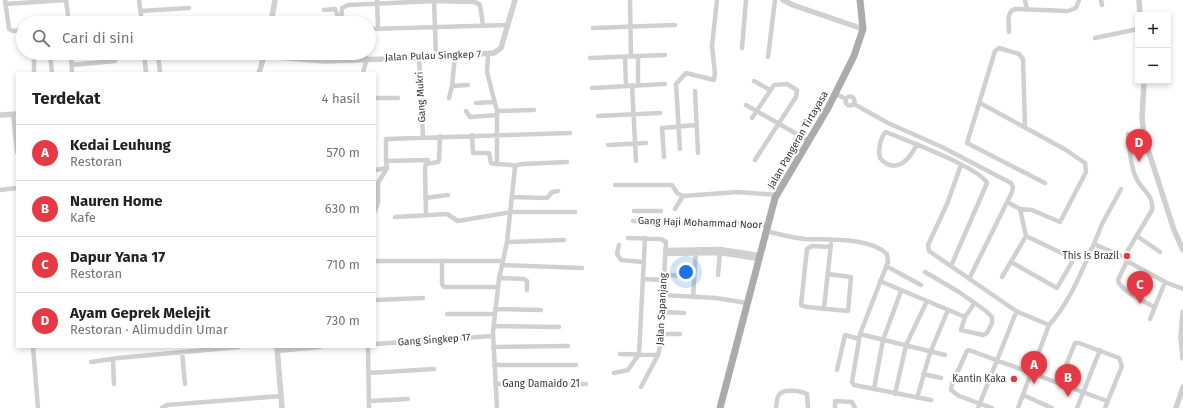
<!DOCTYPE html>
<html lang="id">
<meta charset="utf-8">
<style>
body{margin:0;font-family:"Fira Sans",sans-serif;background:#f2f2f2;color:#202124}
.controls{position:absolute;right:12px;top:12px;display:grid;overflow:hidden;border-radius:0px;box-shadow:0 2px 6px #0003}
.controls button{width:36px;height:36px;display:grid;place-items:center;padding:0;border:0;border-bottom:1px solid #e0e0e0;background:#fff;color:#202124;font:20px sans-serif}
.you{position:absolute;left:686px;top:272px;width:14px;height:14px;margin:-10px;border:3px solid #fff;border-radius:50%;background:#1a73e8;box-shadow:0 0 0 6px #1a73e833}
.badge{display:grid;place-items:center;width:26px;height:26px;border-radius:50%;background:#e63946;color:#fff;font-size:13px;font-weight:700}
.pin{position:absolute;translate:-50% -33px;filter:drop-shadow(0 1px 2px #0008)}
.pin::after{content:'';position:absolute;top:21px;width:14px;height:12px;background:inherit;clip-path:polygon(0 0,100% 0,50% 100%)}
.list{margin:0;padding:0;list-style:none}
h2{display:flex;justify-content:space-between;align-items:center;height:52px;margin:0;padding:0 16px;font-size:17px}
h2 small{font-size:13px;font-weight:400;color:#757577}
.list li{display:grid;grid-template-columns:26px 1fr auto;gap:12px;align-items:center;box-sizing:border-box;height:56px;padding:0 16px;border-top:1px solid #e0e0e0}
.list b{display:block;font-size:15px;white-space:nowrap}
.list p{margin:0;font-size:13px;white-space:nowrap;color:#757577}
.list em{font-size:13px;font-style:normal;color:#757577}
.icon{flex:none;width:22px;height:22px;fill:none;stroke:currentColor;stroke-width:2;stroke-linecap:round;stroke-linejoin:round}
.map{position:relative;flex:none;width:1183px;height:408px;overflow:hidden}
.search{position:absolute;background:#fff;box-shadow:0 2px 6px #0003;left:16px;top:16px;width:360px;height:44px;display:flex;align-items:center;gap:10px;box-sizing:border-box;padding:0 14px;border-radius:22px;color:#757577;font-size:15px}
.panel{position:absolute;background:#fff;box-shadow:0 2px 6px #0003;left:16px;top:72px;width:360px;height:276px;border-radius:0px}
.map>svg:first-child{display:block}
</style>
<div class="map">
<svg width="1183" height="408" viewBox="0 0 1183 408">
<rect width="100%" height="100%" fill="#fff"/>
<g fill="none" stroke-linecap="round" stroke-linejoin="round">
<path stroke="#d0d0d0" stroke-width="4.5" d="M5,0L9,29L13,31L23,30
M66,0L69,23
M139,0L142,23
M377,0L378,28
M434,0L436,57
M630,0L631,56
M1025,0L1027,9
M1101,0L1102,5
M5,4L66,0
M324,10L335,9L339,19
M140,11L189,8
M341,23L342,8L348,5L434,1L475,2L480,5L483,25
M593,28L675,25
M369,29L508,25
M1009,32C1009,23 1006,12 1015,9L1068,11L1076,8L1079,0
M1095,38L1138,29
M742,48L746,0
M34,53V73
M50,53L52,73
M71,53L72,73
M144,53L146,73
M158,53L160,73
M341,53V59
M488,54L487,72L497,111V164L512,165L515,167L507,242L499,279L493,332L497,408
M638,56V85
M625,57L626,86
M768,57L775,0
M419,58L423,137
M590,58L665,55
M295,59L296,53
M72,65L115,61L116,53
M363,73L367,58
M754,81L770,90
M632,85L636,161
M452,86L468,85
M592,88L665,84
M695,91L698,153
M836,94L846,99
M845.5 101a4.5 4.5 0 1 1 9 0a4.5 4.5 0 1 1-9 0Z
M375,98H398
M449,98L452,86L455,56
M476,103L495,102
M980,103L1066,150L1085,163L1086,172L1060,222L1032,210L1020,209L1007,202
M854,104L888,123L942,147L1011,183L1013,187L1012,192L969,279
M746,105L809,141
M466,111L470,117L497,115
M497,111L534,110
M13,114L17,152
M598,116L660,113
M752,118L774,85L787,84L797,90L796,97L755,160
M1025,127L1023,59L1019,54L999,48L995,51L967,143L1045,183
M472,135L473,153H489L491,163L497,164
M917,144C910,159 896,176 880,158C878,151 880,137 886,132C905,140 979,167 987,183L951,266
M608,145L646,143
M680,149L676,84L686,73L714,80L715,73L712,46L717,0
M664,157L662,128L696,125
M428,160L386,161V139L570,133
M961,165L947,204L928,245L929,251L1016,311L1049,325
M514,166L522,164L567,162
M375,170L387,168L386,161
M615,185H672L677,193L683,196L738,192L777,195
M0,190L17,188
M512,197L547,198L552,192L558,191
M425,198L448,195
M675,209L683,196
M1020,209L1026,236
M375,211L378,202V183L387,168
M634,211H661
M426,215L425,168L426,164L438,162L439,160L440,136
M395,217L447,214L458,221L511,212H575
M633,221L710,224L739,223L767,225
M766,231C779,234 792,238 806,239C828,240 870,237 887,254L888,262L860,334L852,382L854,385L931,400
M1137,236L1160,252
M628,238L661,239L666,242L660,347L658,355L641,387
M507,242L564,240
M1094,244L1102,224L1121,189
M619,245L617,254L621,260L643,262
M665,250L720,249L759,255
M665,254L720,253L758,259
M1124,257L1152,210C1154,197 1145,192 1139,183C1130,170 1130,149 1128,134
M375,261H502
M1127,261L1118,280C1119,290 1145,302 1154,307
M442,262V284L444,287H498
M502,265L582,268
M886,266L921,285
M925,272L959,292L986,311L992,317V323L987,333L983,335L961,330L965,317L974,304
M828,274L851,277L848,311L807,307L801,305L807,249L812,246L831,247
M664,275L694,276
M718,275L720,251
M1002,277L1026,236L1068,256L1072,262L1057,288L1011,262
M499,278L524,279L527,281V290
M643,279L663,280
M880,281L965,317
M663,295L716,298L747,303
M693,297L696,251
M375,300L423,298
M824,308L831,244
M495,309L541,310
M662,312L684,313
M447,314H495
M1150,319L1165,282
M494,326L559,327
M661,334H680
M860,334L945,355
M375,344L493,336
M33,347L38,408
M368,347L369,408
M493,347L568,346
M277,351L320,347
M182,352L185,384
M620,354L658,355
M113,360L114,384
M91,362L118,358L239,347
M494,365H576
M837,370L845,335L859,339
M369,373L434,369
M614,373L628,370L639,354L645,238
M923,374L941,378
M1059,383L1075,343H1079L1119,358L1122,366L1105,408
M495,384H586
M874,389L883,340L901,291
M895,394L906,345L927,301
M1023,395L1052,408
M917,398L930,353L948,310
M369,401L408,399
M162,408L167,405L281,396
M776,408C777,404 776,398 779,395C783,388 801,391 807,394L808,408
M835,408V401L852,402L855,408
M978,408L1015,315
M992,408L959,396L951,390L952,384L967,351L969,350L1107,401
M1018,408L1049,325C1070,302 1081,272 1094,244L1124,257L1127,261L1165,282L1183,289
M1077,408L1100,350"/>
<path stroke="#d0d0d0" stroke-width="5.5" d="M783,0L793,5L863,29
M1139,0L1140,15
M271,23L275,0
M264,56L325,61L419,58L494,53L501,48L515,0
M259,73L265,53
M1144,81L1142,119L1145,140L1174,230L1183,250
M0,115L17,114
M1183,312L1181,337L1183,358
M277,347L282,408
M1176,408L1183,387"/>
<path stroke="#ababab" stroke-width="7" d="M720,408L775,198L828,108L854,56L863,29L860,0"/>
</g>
<g fill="#e63946" stroke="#fff" stroke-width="1.5">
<circle cx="1127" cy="256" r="4"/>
<circle cx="1014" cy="379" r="4"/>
</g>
<g text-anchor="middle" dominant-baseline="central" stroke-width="4" stroke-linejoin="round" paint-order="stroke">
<g font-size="10" fill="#333" stroke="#fff">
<text transform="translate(433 56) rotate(-2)">Jalan Pulau Singkep 7</text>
<text transform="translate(421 97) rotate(-93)">Gang Mukri</text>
<text transform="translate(798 140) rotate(-60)">Jalan Pangeran Tirtayasa</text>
<text transform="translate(700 223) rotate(2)">Gang Haji Mohammad Noor</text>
<text transform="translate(662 309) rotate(-87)">Jalan Sapanjang</text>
<text transform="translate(434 340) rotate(-4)">Gang Singkep 17</text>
<text x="541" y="384">Gang Damaido 21</text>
</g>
<g font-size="10" fill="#333" stroke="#fff" text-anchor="end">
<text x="1119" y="256">This is Brazil</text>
<text x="1006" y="379">Kantin Kaka</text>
</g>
</g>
</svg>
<div class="controls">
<button>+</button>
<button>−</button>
</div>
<div class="you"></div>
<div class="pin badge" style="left:1034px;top:384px">A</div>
<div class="pin badge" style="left:1068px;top:397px">B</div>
<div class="pin badge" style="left:1140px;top:304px">C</div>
<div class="pin badge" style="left:1139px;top:162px">D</div>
<div class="search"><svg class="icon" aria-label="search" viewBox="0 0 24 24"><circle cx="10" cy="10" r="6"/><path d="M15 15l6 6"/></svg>Cari di sini</div>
<section class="panel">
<h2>Terdekat<small>4 hasil</small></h2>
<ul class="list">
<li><span class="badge">A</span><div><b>Kedai Leuhung</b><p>Restoran</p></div><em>570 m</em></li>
<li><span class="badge">B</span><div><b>Nauren Home</b><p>Kafe</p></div><em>630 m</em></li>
<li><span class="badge">C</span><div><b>Dapur Yana 17</b><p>Restoran</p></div><em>710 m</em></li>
<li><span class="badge">D</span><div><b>Ayam Geprek Melejit</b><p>Restoran · Alimuddin Umar</p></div><em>730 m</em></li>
</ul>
</section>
</div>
